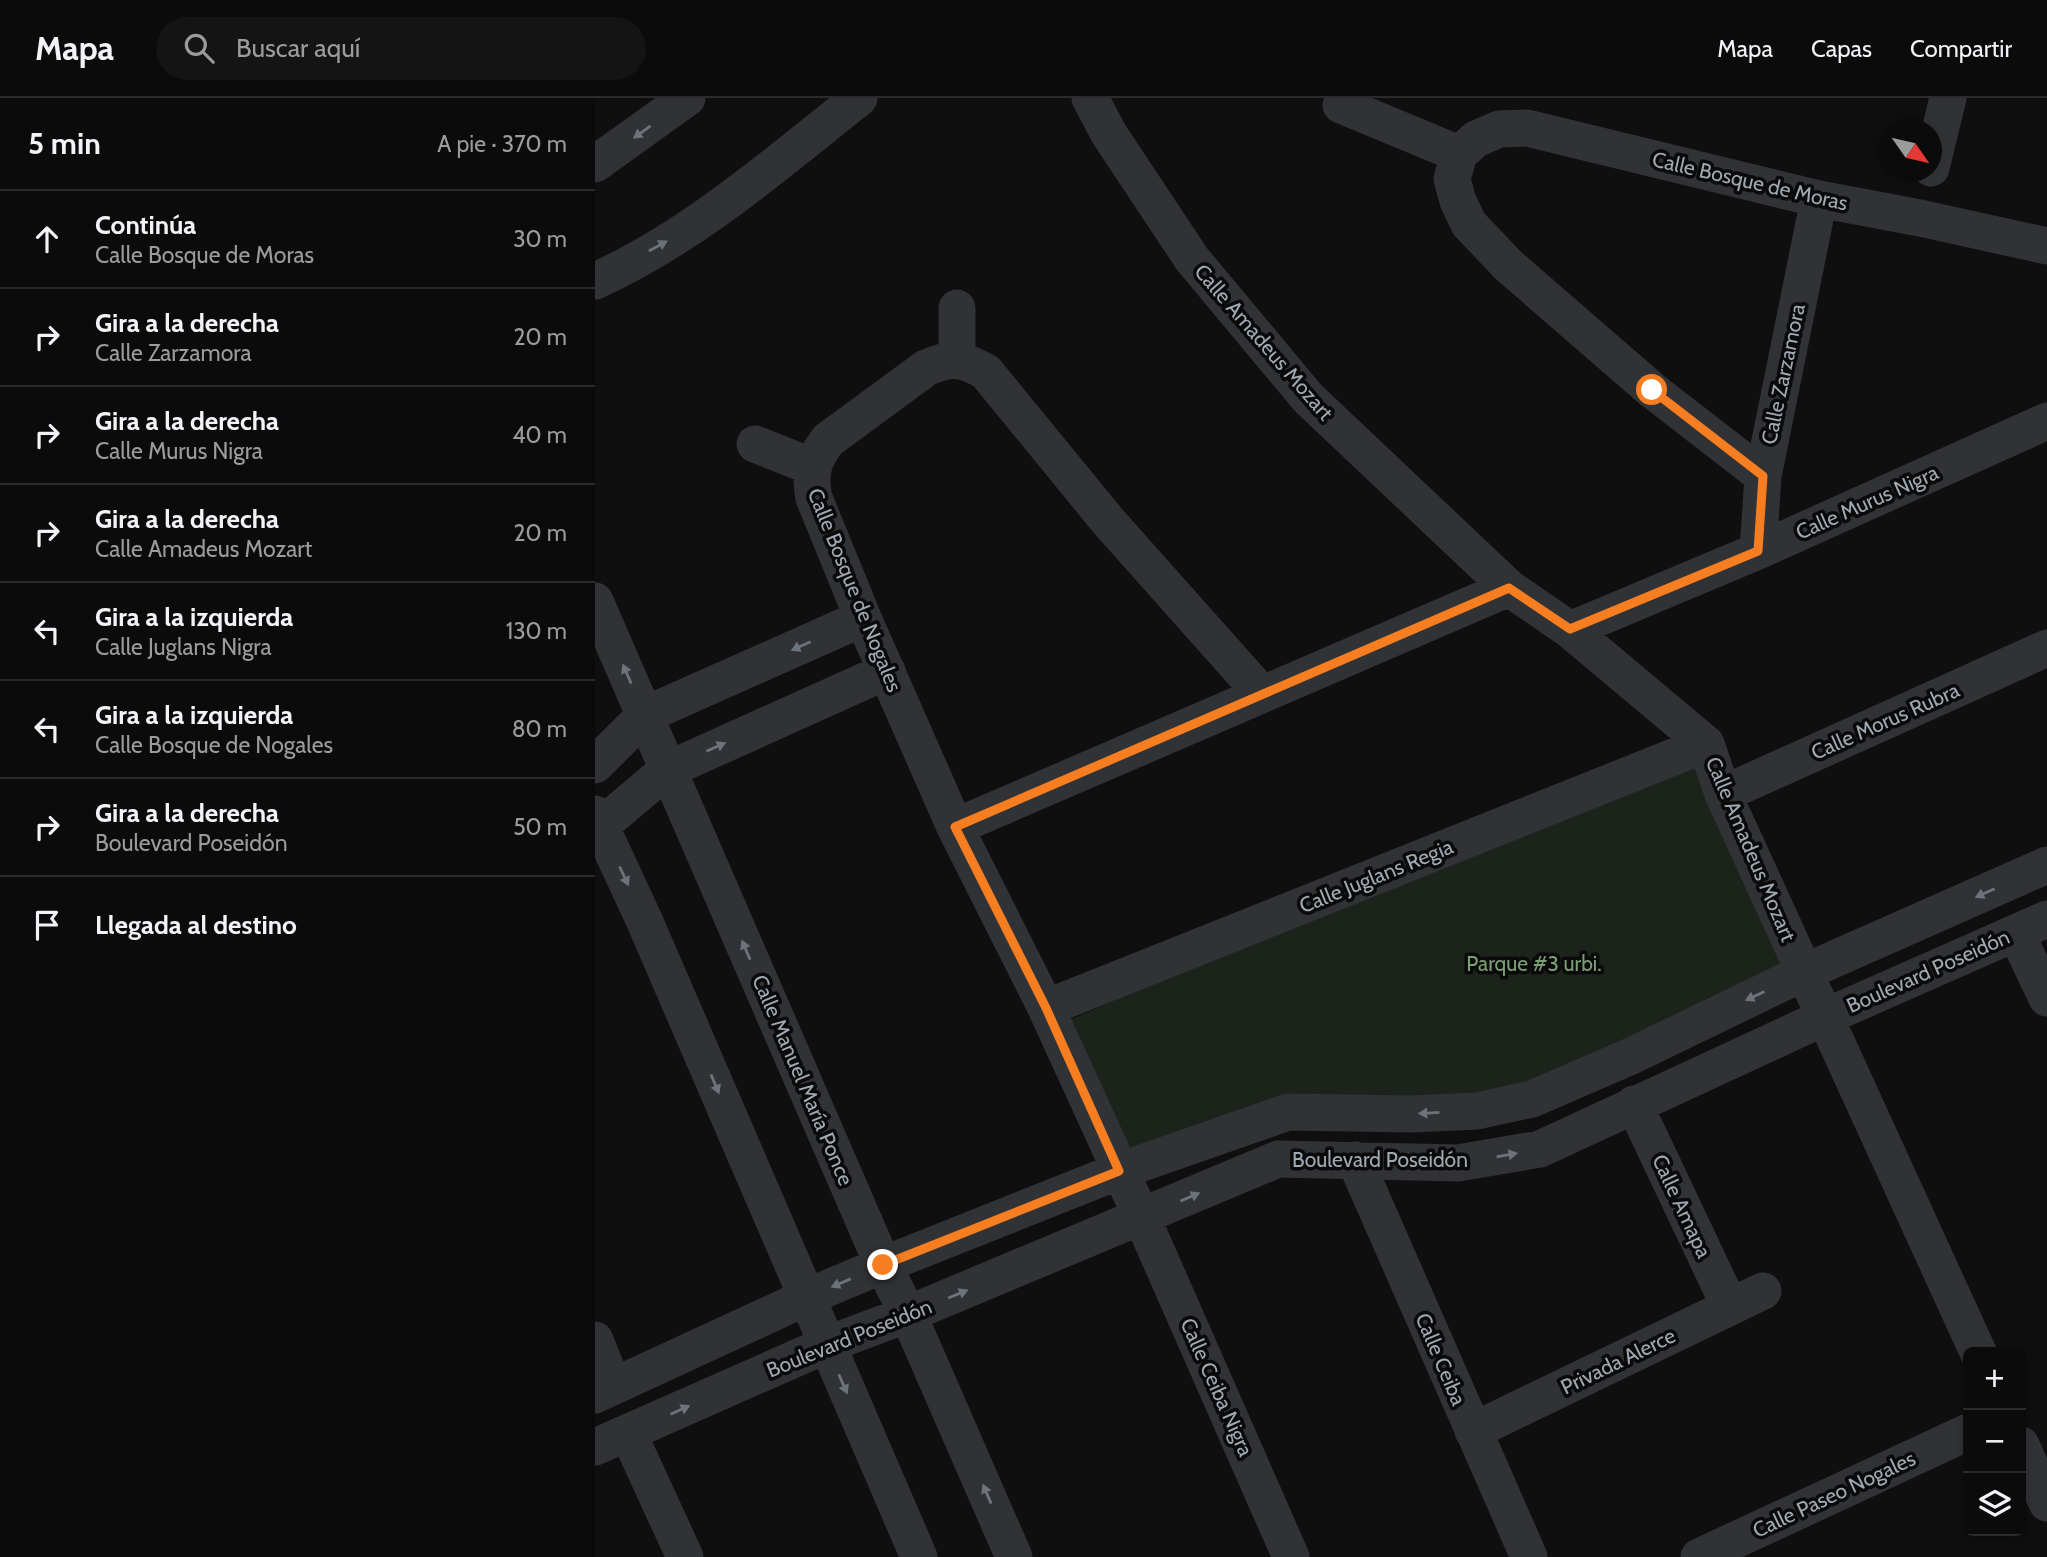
<!DOCTYPE html>
<html lang="es">
<meta charset="utf-8">
<style>
body{margin:0;font-family:Cabin,sans-serif;background:#141415;color:#f1f3f6}
.controls{position:absolute;right:21px;bottom:21px;display:grid;overflow:hidden;border-radius:10px;box-shadow:0 4px 10px #0003}
.controls button{width:63px;height:63px;display:grid;place-items:center;padding:0;border:0;border-bottom:2px solid #2b2b2d;background:#0b0b0c;color:#f1f3f6;font:35px sans-serif}
.compass{position:absolute;left:1284px;top:21px;width:63px;height:63px;border-radius:50%;background:#0b0b0c;box-shadow:0 4px 10px #0003;rotate:124deg}
.stop{position:absolute;width:21px;height:21px;margin:-16px;border:5px solid #f67e21;border-radius:50%;background:#fff}
.stop.end{background:#f67e21;border-color:#fff;box-shadow:0 2px 7px #0008}
.list{margin:0;padding:0;list-style:none}
h2{display:flex;justify-content:space-between;align-items:center;height:91px;margin:0;padding:0 28px;font-size:30px}
h2 small{font-size:23px;font-weight:400;color:#9a9b9d}
.list li{display:grid;grid-template-columns:46px 1fr auto;gap:21px;align-items:center;box-sizing:border-box;height:98px;padding:0 28px;border-top:2px solid #2b2b2d}
.list b{display:block;font-size:26px;white-space:nowrap}
.list p{margin:0;font-size:23px;white-space:nowrap;color:#9a9b9d}
.list em{font-size:23px;font-style:normal;color:#9a9b9d}
.icon{flex:none;width:38px;height:38px;fill:none;stroke:currentColor;stroke-width:2;stroke-linecap:round;stroke-linejoin:round}
.map{position:relative;flex:none;width:1452px;height:1459px;overflow:hidden}
header{display:flex;align-items:center;gap:42px;box-sizing:border-box;height:98px;padding:0 35px;background:#0b0b0c;border-bottom:2px solid #2b2b2d}
header strong{font-size:33px}
nav{display:flex;gap:38px;margin-inline-start:auto;font-size:24px}
.search{width:490px;height:63px;background:#141415;display:flex;align-items:center;gap:18px;box-sizing:border-box;padding:0 24px;border-radius:38px;color:#9a9b9d;font-size:26px}
main{display:flex}
aside{flex:1;background:#0b0b0c}
.map>svg:first-child{display:block}
</style>
<header>
<strong>Mapa</strong>
<div class="search"><svg class="icon" aria-label="search" viewBox="0 0 24 24"><circle cx="10" cy="10" r="6"/><path d="M15 15l6 6"/></svg>Buscar aquí</div>
<nav><a>Mapa</a><a>Capas</a><a>Compartir</a></nav>
</header>
<main>
<aside>
<h2>5 min<small>A pie · 370 m</small></h2>
<ul class="list">
<li><svg class="icon" aria-label="ahead" viewBox="0 0 24 24"><path d="M12 20V5M6 11l6-6 6 6"/></svg><div><b>Continúa</b><p>Calle Bosque de Moras</p></div><em>30 m</em></li>
<li><svg class="icon" aria-label="right" viewBox="0 0 24 24"><path d="M7 20v-9h11M14 6l5 5-5 5"/></svg><div><b>Gira a la derecha</b><p>Calle Zarzamora</p></div><em>20 m</em></li>
<li><svg class="icon" aria-label="right" viewBox="0 0 24 24"><path d="M7 20v-9h11M14 6l5 5-5 5"/></svg><div><b>Gira a la derecha</b><p>Calle Murus Nigra</p></div><em>40 m</em></li>
<li><svg class="icon" aria-label="right" viewBox="0 0 24 24"><path d="M7 20v-9h11M14 6l5 5-5 5"/></svg><div><b>Gira a la derecha</b><p>Calle Amadeus Mozart</p></div><em>20 m</em></li>
<li><svg class="icon" aria-label="left" viewBox="0 0 24 24"><path d="M17 20v-9H6M10 6l-5 5 5 5"/></svg><div><b>Gira a la izquierda</b><p>Calle Juglans Nigra</p></div><em>130 m</em></li>
<li><svg class="icon" aria-label="left" viewBox="0 0 24 24"><path d="M17 20v-9H6M10 6l-5 5 5 5"/></svg><div><b>Gira a la izquierda</b><p>Calle Bosque de Nogales</p></div><em>80 m</em></li>
<li><svg class="icon" aria-label="right" viewBox="0 0 24 24"><path d="M7 20v-9h11M14 6l5 5-5 5"/></svg><div><b>Gira a la derecha</b><p>Boulevard Poseidón</p></div><em>50 m</em></li>
<li><svg class="icon" aria-label="arrive" viewBox="0 0 24 24"><path d="M6 21V4h12l-3 4 3 4H6"/></svg><div><b>Llegada al destino</b></div></li>
</ul>
</aside>
<div class="map">
<svg width="1452" height="1459" viewBox="0 0 1452 1459">
<rect width="100%" height="100%" fill="#0f0f10"/>
<path fill="#1c231b" d="M1111,646L1208,890L956,1003L711,1018L531,1058L472,923Z"/>
<g fill="none" stroke-linecap="round" stroke-linejoin="round">
<path stroke="#303235" stroke-width="37" d="M495,0L514,36L597,161L713,300L914,490L975,532L1111,646L1128,696L1383,1254
M746,7L864,56
M0,66L92,0
M1336,70L1353,0
M0,183C96,140 182,65 264,0
M362,262V210
M160,346L218,369
M1168,378L1057,292L913,167L874,126L863,103L857,81L864,56L881,41L904,31L932,30L1224,101L1325,120L1452,148
M1163,453L1168,378L1224,101
M0,503L288,1167L313,1216L419,1459
M975,532L1163,453L1452,323
M667,596L513,423L391,274C367,260 356,259 331,270L233,342C218,361 214,376 219,400L268,520L360,729L451,910L547,1120L696,1459
M0,667L50,617L268,520
M1128,696L1452,550
M0,716L50,824L324,1459
M360,729L914,490
M0,733L72,672L292,573
M1421,835L1452,900
M451,910L1111,646
M1039,1006L1135,1209
M760,1062L934,1459
M0,1242L18,1288
M0,1297L212,1199L288,1167L524,1073L693,1014L817,1016L882,1013L937,1001L1034,959L1210,874L1452,767
M878,1333L1168,1193
M33,1335L90,1459
M1426,1347L1452,1405
M0,1349L231,1247L313,1216L683,1061L863,1065L945,1051L1230,919L1452,821
M1104,1459L1373,1334"/>
</g>
<defs><path id="oneway-solid" d="M-6-.8H1V-3.2L6.5 0L1 3.2V.8H-6Z" transform="scale(1.75)"/></defs>
<g fill="#6d737a">
<use href="#oneway-solid" transform="translate(47 34) rotate(144)"/>
<use href="#oneway-solid" transform="translate(63 148) rotate(-29)"/>
<use href="#oneway-solid" transform="translate(206 548) rotate(156)"/>
<use href="#oneway-solid" transform="translate(32 576) rotate(-114)"/>
<use href="#oneway-solid" transform="translate(121 649) rotate(-24)"/>
<use href="#oneway-solid" transform="translate(29 778) rotate(65)"/>
<use href="#oneway-solid" transform="translate(1390 795) rotate(156)"/>
<use href="#oneway-solid" transform="translate(151 852) rotate(-113)"/>
<use href="#oneway-solid" transform="translate(1160 898) rotate(155)"/>
<use href="#oneway-solid" transform="translate(120 986) rotate(67)"/>
<use href="#oneway-solid" transform="translate(834 1015) rotate(177)"/>
<use href="#oneway-solid" transform="translate(912 1057) rotate(-10)"/>
<use href="#oneway-solid" transform="translate(595 1099) rotate(-23)"/>
<use href="#oneway-solid" transform="translate(246 1185) rotate(157)"/>
<use href="#oneway-solid" transform="translate(363 1196) rotate(-22)"/>
<use href="#oneway-solid" transform="translate(248 1286) rotate(66)"/>
<use href="#oneway-solid" transform="translate(85 1312) rotate(-24)"/>
<use href="#oneway-solid" transform="translate(392 1396) rotate(-113)"/>
</g>
<g fill="none" stroke-linecap="round" stroke-linejoin="round">
<path stroke="#f67e21" stroke-width="9" d="M288,1167L524,1073L451,910L360,729L914,490L975,531L1163,453L1168,378L1057,292"/>
</g>
<g text-anchor="middle" dominant-baseline="central" stroke-width="7" stroke-linejoin="round" paint-order="stroke">
<g font-size="21" fill="#9fa9b2" stroke="#0a0a0b">
<text transform="translate(1155 83) rotate(13)">Calle Bosque de Moras</text>
<text transform="translate(669 244) rotate(49)">Calle Amadeus Mozart</text>
<text transform="translate(1188 276) rotate(-78)">Calle Zarzamora</text>
<text transform="translate(1272 404) rotate(-24)">Calle Murus Nigra</text>
<text transform="translate(260 492) rotate(68)">Calle Bosque de Nogales</text>
<text transform="translate(1290 623) rotate(-24)">Calle Morus Rubra</text>
<text transform="translate(1156 751) rotate(67)">Calle Amadeus Mozart</text>
<text transform="translate(781 778) rotate(-22)">Calle Juglans Regia</text>
<text transform="translate(1333 873) rotate(-24)">Boulevard Poseidón</text>
<text transform="translate(208 982) rotate(67)">Calle Manuel María Ponce</text>
<text x="785" y="1061">Boulevard Poseidón</text>
<text transform="translate(1087 1108) rotate(65)">Calle Amapa</text>
<text transform="translate(254 1240) rotate(-22)">Boulevard Poseidón</text>
<text transform="translate(846 1261) rotate(67)">Calle Ceiba</text>
<text transform="translate(1023 1263) rotate(-26)">Privada Alerce</text>
<text transform="translate(622 1289) rotate(66)">Calle Ceiba Nigra</text>
<text transform="translate(1239 1396) rotate(-25)">Calle Paseo Nogales</text>
</g>
<g font-size="21" fill="#7c9e75" stroke="#0a0a0b">
<text x="939" y="865">Parque #3 urbi.</text>
</g>
</g>
</svg>
<div class="controls">
<button>+</button>
<button>−</button>
<button><svg class="icon" aria-label="layers" viewBox="0 0 24 24"><path d="M12 4l9 5-9 5-9-5zM3 14l9 5 9-5"/></svg></button>
</div>
<svg class="compass" viewBox="-18 -18 36 36"><path d="M0-13l5 13h-10z" fill="#e53935"/><path d="M0 13l5-13h-10z" fill="#9a9b9d"/></svg>
<div class="stop" style="left:1057px;top:292px"></div>
<div class="stop end" style="left:288px;top:1167px"></div>
</div>
</main>
